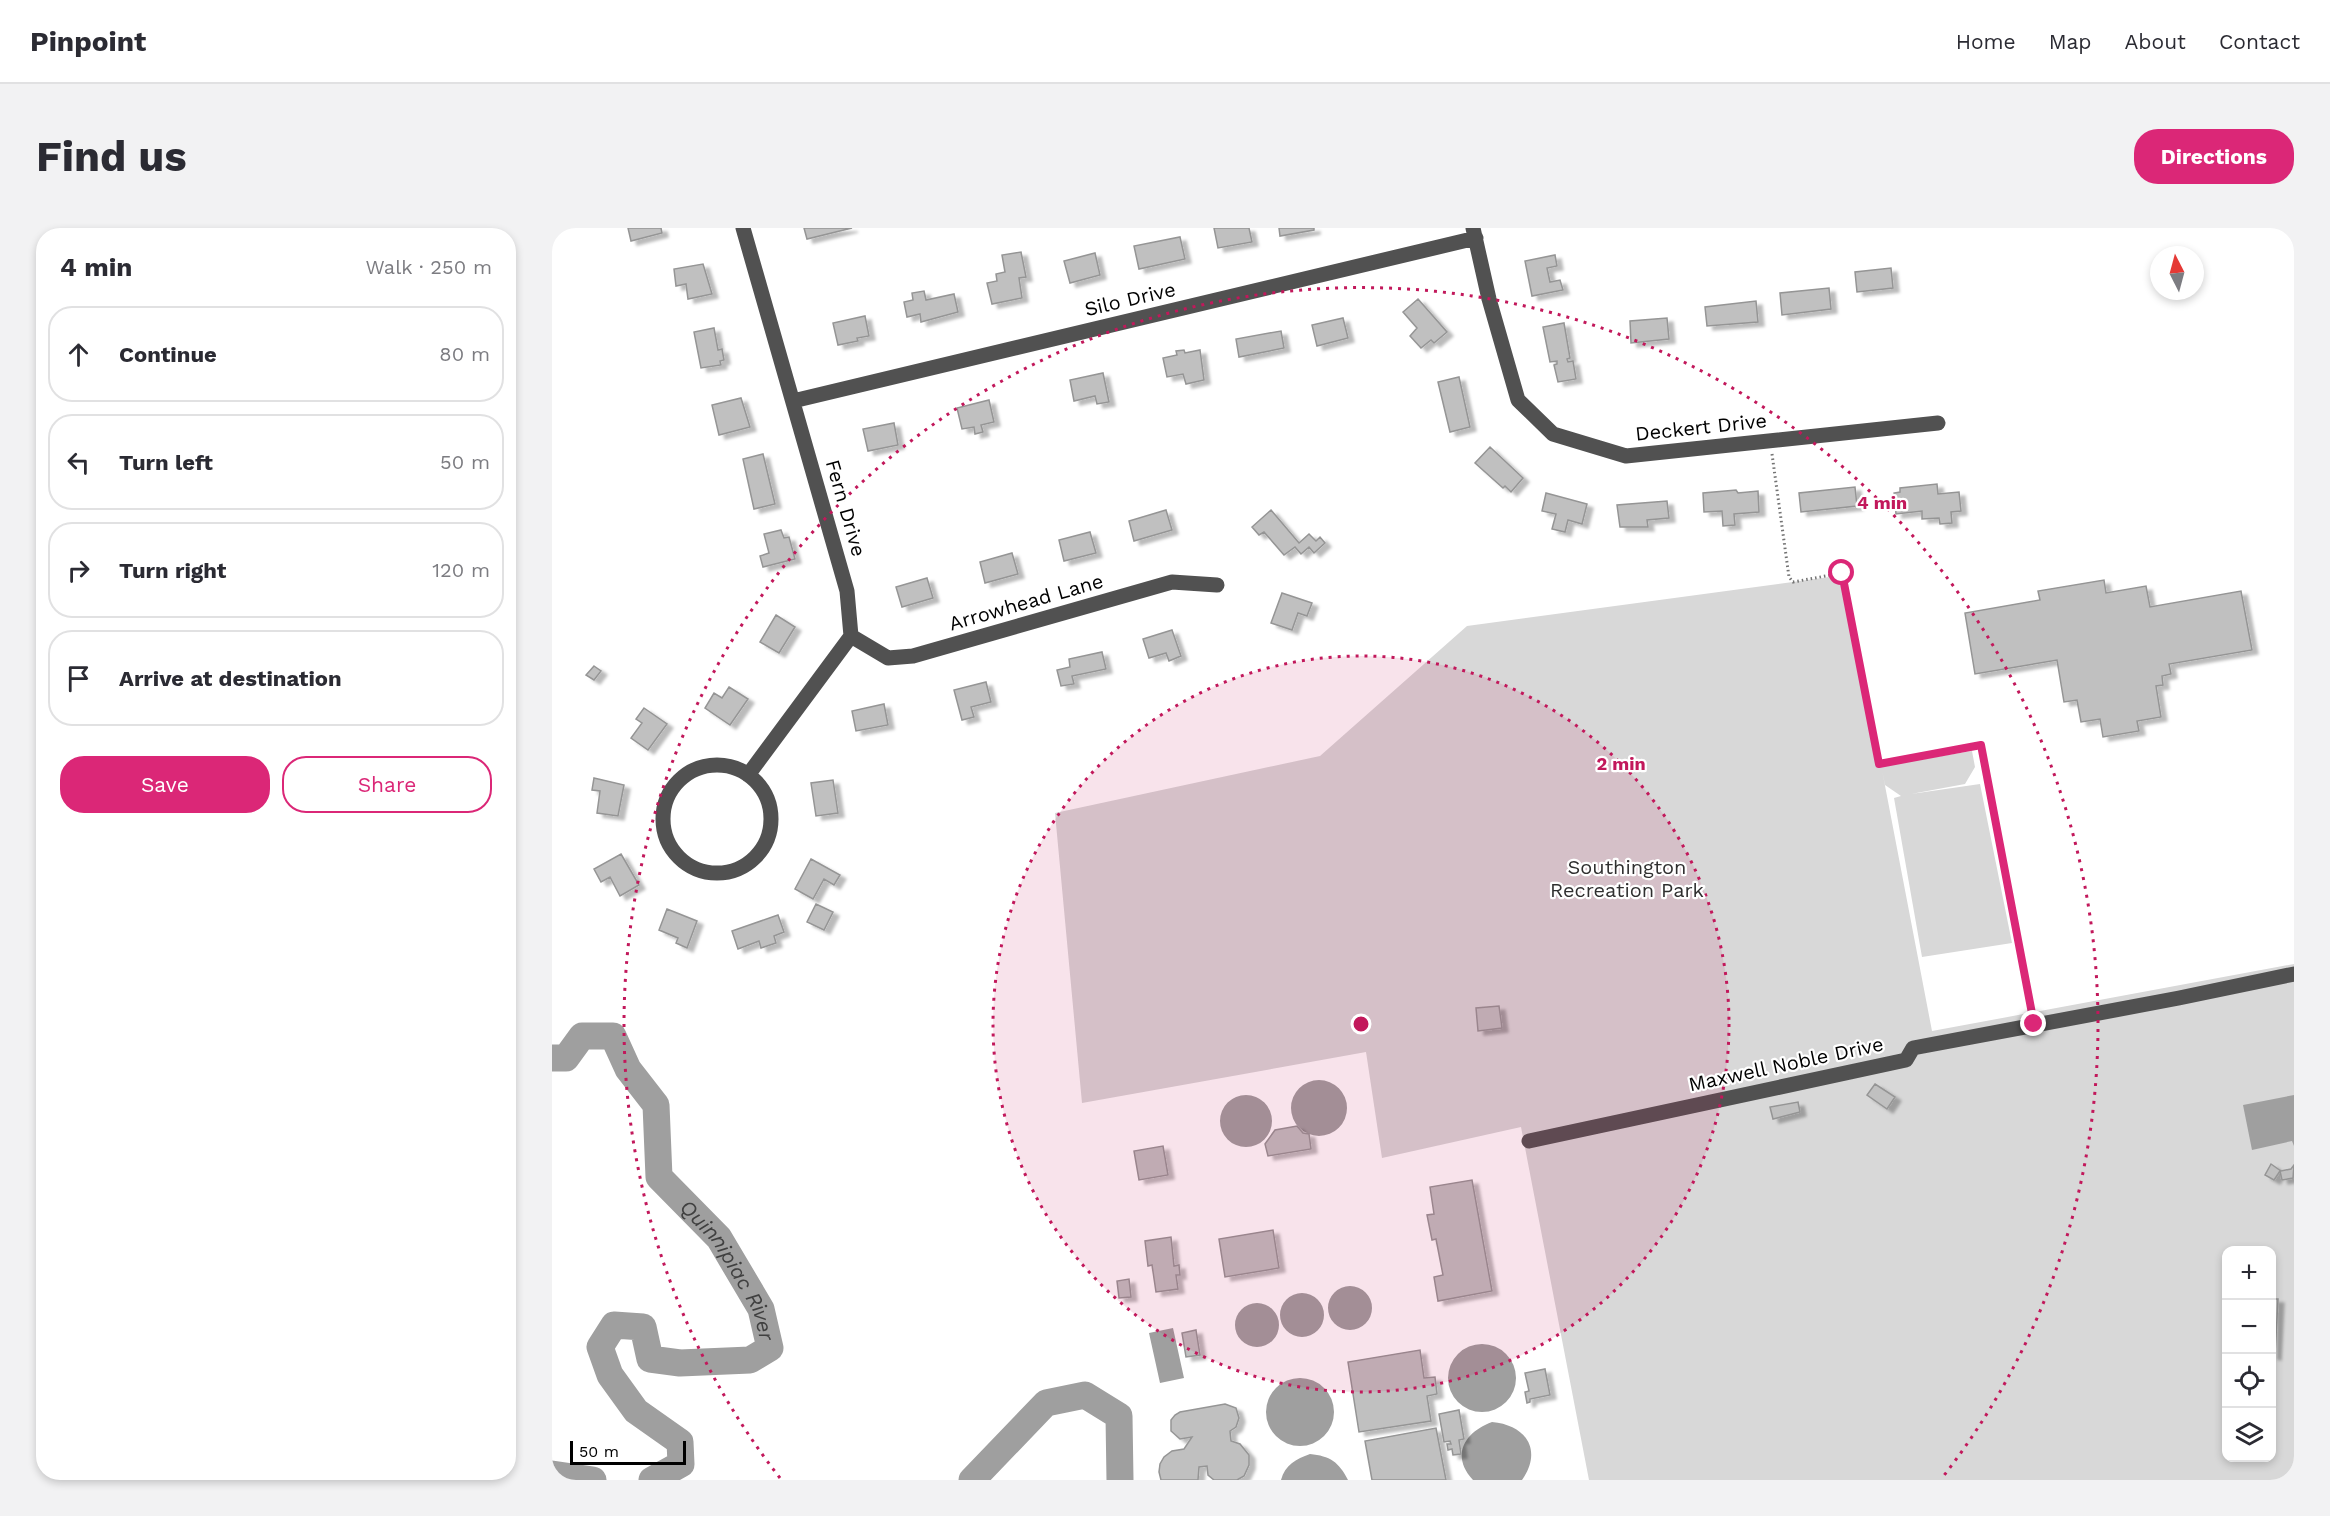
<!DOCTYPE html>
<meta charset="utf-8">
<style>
body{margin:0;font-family:"Work Sans",sans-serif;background:#f2f2f3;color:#2b2b33}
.controls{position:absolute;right:18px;bottom:18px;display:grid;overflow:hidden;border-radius:12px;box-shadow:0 3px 9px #0003}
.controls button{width:54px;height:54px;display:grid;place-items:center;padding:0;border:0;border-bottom:2px solid #e1e1e2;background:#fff;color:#2b2b33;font:30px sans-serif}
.compass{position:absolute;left:1598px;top:18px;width:54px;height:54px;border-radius:50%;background:#fff;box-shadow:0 3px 9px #0003;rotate:354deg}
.scale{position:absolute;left:18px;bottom:15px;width:116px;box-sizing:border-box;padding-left:6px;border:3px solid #000;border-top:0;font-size:16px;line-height:21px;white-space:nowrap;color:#000;-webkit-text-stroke:4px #fff;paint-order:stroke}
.stop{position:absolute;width:18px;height:18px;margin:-14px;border:4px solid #db2777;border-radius:50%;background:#fff}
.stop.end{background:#db2777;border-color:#fff;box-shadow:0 2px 6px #0008}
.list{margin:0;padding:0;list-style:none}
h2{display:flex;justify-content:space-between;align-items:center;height:78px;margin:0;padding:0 24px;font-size:26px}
h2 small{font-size:20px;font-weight:400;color:#7c7c81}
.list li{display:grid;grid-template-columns:39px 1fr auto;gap:18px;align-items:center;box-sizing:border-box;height:96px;margin:0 12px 12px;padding:0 12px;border:2px solid #e1e1e2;border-radius:24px}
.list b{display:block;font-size:22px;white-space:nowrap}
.list em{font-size:20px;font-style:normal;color:#7c7c81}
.actions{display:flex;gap:12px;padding:18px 24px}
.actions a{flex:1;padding:14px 0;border:2px solid #db2777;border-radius:24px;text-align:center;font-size:21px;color:#db2777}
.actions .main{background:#db2777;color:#fff}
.icon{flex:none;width:33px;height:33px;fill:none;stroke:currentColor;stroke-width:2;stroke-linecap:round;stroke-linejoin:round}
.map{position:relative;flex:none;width:1742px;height:1252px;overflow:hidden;border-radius:24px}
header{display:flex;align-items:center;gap:36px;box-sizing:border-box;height:84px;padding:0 30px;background:#fff;border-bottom:2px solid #e1e1e2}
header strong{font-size:28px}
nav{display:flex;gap:33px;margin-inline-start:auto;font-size:21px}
.intro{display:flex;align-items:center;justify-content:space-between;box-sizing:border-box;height:144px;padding:0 36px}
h1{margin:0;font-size:42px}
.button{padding:15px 27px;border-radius:24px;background:#db2777;color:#fff;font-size:21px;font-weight:700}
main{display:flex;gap:36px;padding:0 36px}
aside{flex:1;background:#fff;border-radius:24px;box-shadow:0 3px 9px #0003}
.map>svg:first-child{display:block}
</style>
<header>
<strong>Pinpoint</strong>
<nav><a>Home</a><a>Map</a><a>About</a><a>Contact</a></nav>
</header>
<div class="intro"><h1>Find us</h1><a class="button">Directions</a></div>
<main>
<aside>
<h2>4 min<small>Walk · 250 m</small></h2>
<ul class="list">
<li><svg class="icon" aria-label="ahead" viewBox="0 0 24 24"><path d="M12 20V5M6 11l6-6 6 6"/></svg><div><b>Continue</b></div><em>80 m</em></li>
<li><svg class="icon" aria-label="left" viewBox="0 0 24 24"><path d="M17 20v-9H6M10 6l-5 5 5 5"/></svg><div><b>Turn left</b></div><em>50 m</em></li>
<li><svg class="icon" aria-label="right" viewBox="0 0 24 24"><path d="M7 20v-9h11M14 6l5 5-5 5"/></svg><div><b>Turn right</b></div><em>120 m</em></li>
<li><svg class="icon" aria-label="arrive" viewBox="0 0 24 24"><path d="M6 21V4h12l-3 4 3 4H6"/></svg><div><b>Arrive at destination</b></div></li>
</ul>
<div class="actions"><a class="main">Save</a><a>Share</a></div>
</aside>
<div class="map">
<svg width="1742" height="1252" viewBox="0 0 1742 1252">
<defs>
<filter id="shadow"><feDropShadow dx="6" dy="4" stdDeviation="1.5" flood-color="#0004"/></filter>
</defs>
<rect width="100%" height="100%" fill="#fff"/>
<path fill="#d8d8d8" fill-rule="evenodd" d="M1292,347L1329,538L1420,523L1423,539L1413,556L1359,566L1428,556L1460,715L1370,729L1342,570L1349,568L1333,557L1330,542L1380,803L1742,736V1252H1037L969,899L830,930L814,824L530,875L503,585L768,528L915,398ZM1674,1022H1720V1230H1674Z"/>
<path fill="#9f9f9f" d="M739 880a28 28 0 1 1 56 0a28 28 0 1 1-56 0Z
M668 893a26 26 0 1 1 52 0a26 26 0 1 1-52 0Z
M1742,867V918L1740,913L1700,922L1691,877Z
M776 1080a22 22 0 1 1 44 0a22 22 0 1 1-44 0Z
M728 1087a22 22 0 1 1 44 0a22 22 0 1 1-44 0Z
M683 1097a22 22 0 1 1 44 0a22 22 0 1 1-44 0Z
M621,1100L632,1150L608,1155L597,1105Z
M896 1150a34 34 0 1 1 68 0a34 34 0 1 1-68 0Z
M714 1184a34 34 0 1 1 68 0a34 34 0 1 1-68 0Z
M940,1194C974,1197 991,1222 970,1252H921C898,1227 913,1204 940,1194Z
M758,1226C778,1228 787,1234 796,1252H729C733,1237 744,1231 758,1226Z"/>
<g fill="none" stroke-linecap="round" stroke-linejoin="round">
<g stroke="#9f9f9f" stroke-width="27">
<path id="s1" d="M0,830H14L30,808H61L76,841L104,877L107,949L167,1010L209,1081L218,1120L198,1132L128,1135L98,1131L91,1099L62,1097L48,1119L58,1147L84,1183L128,1214L129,1236L100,1252"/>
<path d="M0,1246L41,1252"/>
<path d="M420,1252L494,1175L533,1167L567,1188L568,1252"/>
</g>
</g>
<path fill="#c0c0c0" stroke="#959595" stroke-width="1.5" filter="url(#shadow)" d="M76,0H109L110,5L79,13Z
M252,0H300L255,11Z
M662,0H697L700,14L666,20Z
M727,0H762V2L728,8Z
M628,9L633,31L587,41L582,18Z
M469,24L474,49L467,50L470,70L440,76L435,55L445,53L444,46L453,44L450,27Z
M543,25L548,47L518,55L512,33Z
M1003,27L1005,38L995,40L998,54L1008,52L1011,62L980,68L973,33Z
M151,36L160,66L136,71L134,56L124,58L122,41Z
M1339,40L1341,60L1305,64L1303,44Z
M1277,60L1279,81L1230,87L1228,65Z
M372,63L374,72L402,66L406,84L369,94L368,86L355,89L352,74L361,72L360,65Z
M866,71L895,104L882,115L879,112L869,120L858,108L865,100L851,84Z
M1204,73L1206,94L1155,98L1153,79Z
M313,88L317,108L305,110L306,113L286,117L281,95Z
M791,90L796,110L765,118L760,97Z
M1115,90L1117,111L1079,115L1078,93Z
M1012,95L1018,130L1015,131L1016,134L1021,133L1024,151L1006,154L1002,137L1005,136V133L998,134L991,99Z
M162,100L166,122L170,121L172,132L168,133L169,137L149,140L142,104Z
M729,103L732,120L687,129L684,111Z
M632,122L633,125L648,122L652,152L634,156L631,146L615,149L611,130L625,127L624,123Z
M551,145L557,174L545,176L543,168L522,173L518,152Z
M907,149L918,199L898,204L886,154Z
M189,170L198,199L167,207L160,177Z
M437,172L442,194L429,197L431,204L423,206L422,199L410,201L405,180Z
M342,195L346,217L316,223L311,201Z
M938,219L971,250L959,264L953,258L951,260L923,235Z
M211,226L223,276L202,281L191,231Z
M1385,256L1386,266L1407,264L1409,283L1399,284L1400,295L1388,296L1387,290L1370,291V283L1344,286L1342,265L1348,264V260Z
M1303,259L1305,278L1249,284L1247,265Z
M1184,262L1186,265L1206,263L1207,284L1182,286L1183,297L1171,298L1170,283L1152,284L1151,265Z
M994,265L1035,276L1030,296L1016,292L1013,304L1000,301L1004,286L990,283Z
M1115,273L1117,290L1095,292L1096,299H1068L1065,277Z
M614,282L620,302L582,313L577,293Z
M719,282L747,315L757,306L764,313L768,309L773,315L762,325L757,319L749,326L743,319L732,327L712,304L707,307L700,299Z
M229,302L232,310L237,309L243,331L211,339L208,328L217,325L212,306Z
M538,304L544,325L512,333L507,312Z
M460,325L466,346L433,355L428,334Z
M375,350L381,370L350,379L344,359Z
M1552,352L1554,365L1594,358L1598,379L1689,363L1700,422L1617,436L1619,446L1610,448L1611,457L1604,458L1609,489L1585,493L1587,503L1551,509L1548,491L1529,494L1525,472L1512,474L1505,432L1423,446L1413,385L1488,372L1486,363Z
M730,365L760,375L755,388L746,385L740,402L719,395Z
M224,387L243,399L227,425L208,414Z
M620,402L629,428L617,433L614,425L597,430L591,411Z
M550,424L554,441L520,448L522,456L509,458L505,442L518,439L517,431Z
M42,438L49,443L42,452L34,447Z
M434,454L439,474L419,479L422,489L410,492L402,462Z
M177,459L196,471L178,497L153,480L162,465L170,470Z
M332,476L336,497L304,503L300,483Z
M92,480L115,496L96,522L79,510L90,495L84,491Z
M42,550L72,557L66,588L45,585L48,563L40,562Z
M281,552L286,585L264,588L259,555Z
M69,626L87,657L68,668L58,649L49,654L42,641Z
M259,631L288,647L282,657L272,651L261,671L243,661Z
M264,676L281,684L272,702L255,694Z
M115,681L145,693L135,720L124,715L126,710L107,702Z
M226,687L232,704L222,708L224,715L209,720L207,713L186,721L180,703Z
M947,778L950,800L926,803L924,780Z
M1323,856L1343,869L1335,881L1315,867Z
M1246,874L1248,884L1221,891L1218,879Z
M745,898L751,905L757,906L759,921L716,928L713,916L723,902Z
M611,918L616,947L587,952L582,923Z
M1719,936L1729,943L1739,941L1742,937L1741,950L1730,952L1728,943L1722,952L1713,947Z
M920,952L940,1063L886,1073L882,1049L891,1047L884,1011L880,1012L875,987L882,986L878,959Z
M721,1002L727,1040L673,1049L667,1011Z
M619,1009L622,1038L627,1037L628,1047H624L626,1061L604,1064L600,1037L596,1038L593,1013Z
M577,1051L579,1069L567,1070L565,1053Z
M1720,1071H1726L1723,1128L1720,1127Z
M644,1102L648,1127L634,1129L630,1105Z
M868,1122L872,1150L883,1149L885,1166L875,1168L879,1193L807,1204L796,1134Z
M993,1141L998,1167L978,1171V1174L975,1175L973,1164L977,1163L973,1145Z
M673,1176L684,1180L687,1190L684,1199L678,1203L679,1213L688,1216L697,1227V1237L692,1248L685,1252H662L656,1247L655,1238L647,1239L646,1252H609L607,1244L608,1236L612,1229L620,1223L632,1221L640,1209L628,1211L619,1203V1192L623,1187L628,1184Z
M907,1182L912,1211L907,1212L909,1226L901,1227L900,1221L896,1222L895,1216H899L898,1213L892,1214L887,1186Z
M884,1200L894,1252H820L813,1213Z"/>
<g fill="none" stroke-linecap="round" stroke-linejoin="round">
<path stroke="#737373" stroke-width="3" stroke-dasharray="1.5 3" stroke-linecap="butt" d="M1220,226L1237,349L1241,354L1290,345L1327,536L1429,517L1479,784"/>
<path stroke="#515151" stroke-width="15" d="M191,0L295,363L299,408L196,547
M921,0L937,71L966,172L1001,206L1074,228L1386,195
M241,173L924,10
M299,408L336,430L361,428L620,354L665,357
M111 591a54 54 0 1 1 108 0a54 54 0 1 1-108 0Z
M977,913L1354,832L1361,820L1627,770L1742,746"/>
</g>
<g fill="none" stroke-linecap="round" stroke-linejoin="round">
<path stroke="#db2777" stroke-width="8" d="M1290,345L1327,536L1429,517L1482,796"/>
</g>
<circle cx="809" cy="796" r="368" fill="#c2185b" fill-opacity=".12"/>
<g fill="none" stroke="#c2185b" stroke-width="3" stroke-dasharray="3 6">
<circle cx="809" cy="796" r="368"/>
<path d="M228 1250A737 737 0 1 1 1390 1250"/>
</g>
<g text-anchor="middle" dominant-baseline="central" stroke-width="4.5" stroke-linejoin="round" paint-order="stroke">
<g font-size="20" fill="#000" stroke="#fff">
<text transform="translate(578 71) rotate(-13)">Silo Drive</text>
<text transform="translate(1149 199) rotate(-6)">Deckert Drive</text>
<text transform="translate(294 280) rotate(74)">Fern Drive</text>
<text transform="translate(474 374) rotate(-16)">Arrowhead Lane</text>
<text transform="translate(1234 836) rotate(-12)">Maxwell Noble Drive</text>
</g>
<g font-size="20" fill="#2f2f2f" stroke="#fff">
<text x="1075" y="639">Southington<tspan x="1075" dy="23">Recreation Park</tspan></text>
</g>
<g font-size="21" font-style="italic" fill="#404040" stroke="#fff">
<text stroke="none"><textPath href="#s1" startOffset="344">Quinnipiac River</textPath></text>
</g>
</g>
<circle cx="809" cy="796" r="9" fill="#c2185b" stroke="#fff" stroke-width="3"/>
<g font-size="18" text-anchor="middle" font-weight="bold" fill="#c2185b" stroke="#fff" stroke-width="4.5" stroke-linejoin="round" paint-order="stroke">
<text x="1330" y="281">4 min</text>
<text x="1069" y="542">2 min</text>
</g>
</svg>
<div class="controls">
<button>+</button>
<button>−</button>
<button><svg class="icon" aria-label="locate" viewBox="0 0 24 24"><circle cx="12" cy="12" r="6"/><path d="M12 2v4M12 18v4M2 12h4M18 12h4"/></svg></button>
<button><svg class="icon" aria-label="layers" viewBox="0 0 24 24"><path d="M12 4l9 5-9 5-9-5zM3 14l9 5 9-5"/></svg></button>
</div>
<svg class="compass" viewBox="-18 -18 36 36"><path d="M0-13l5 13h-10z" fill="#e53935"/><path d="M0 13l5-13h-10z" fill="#7c7c81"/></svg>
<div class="scale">50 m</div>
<div class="stop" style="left:1290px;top:345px"></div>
<div class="stop end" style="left:1482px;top:796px"></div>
</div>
</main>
